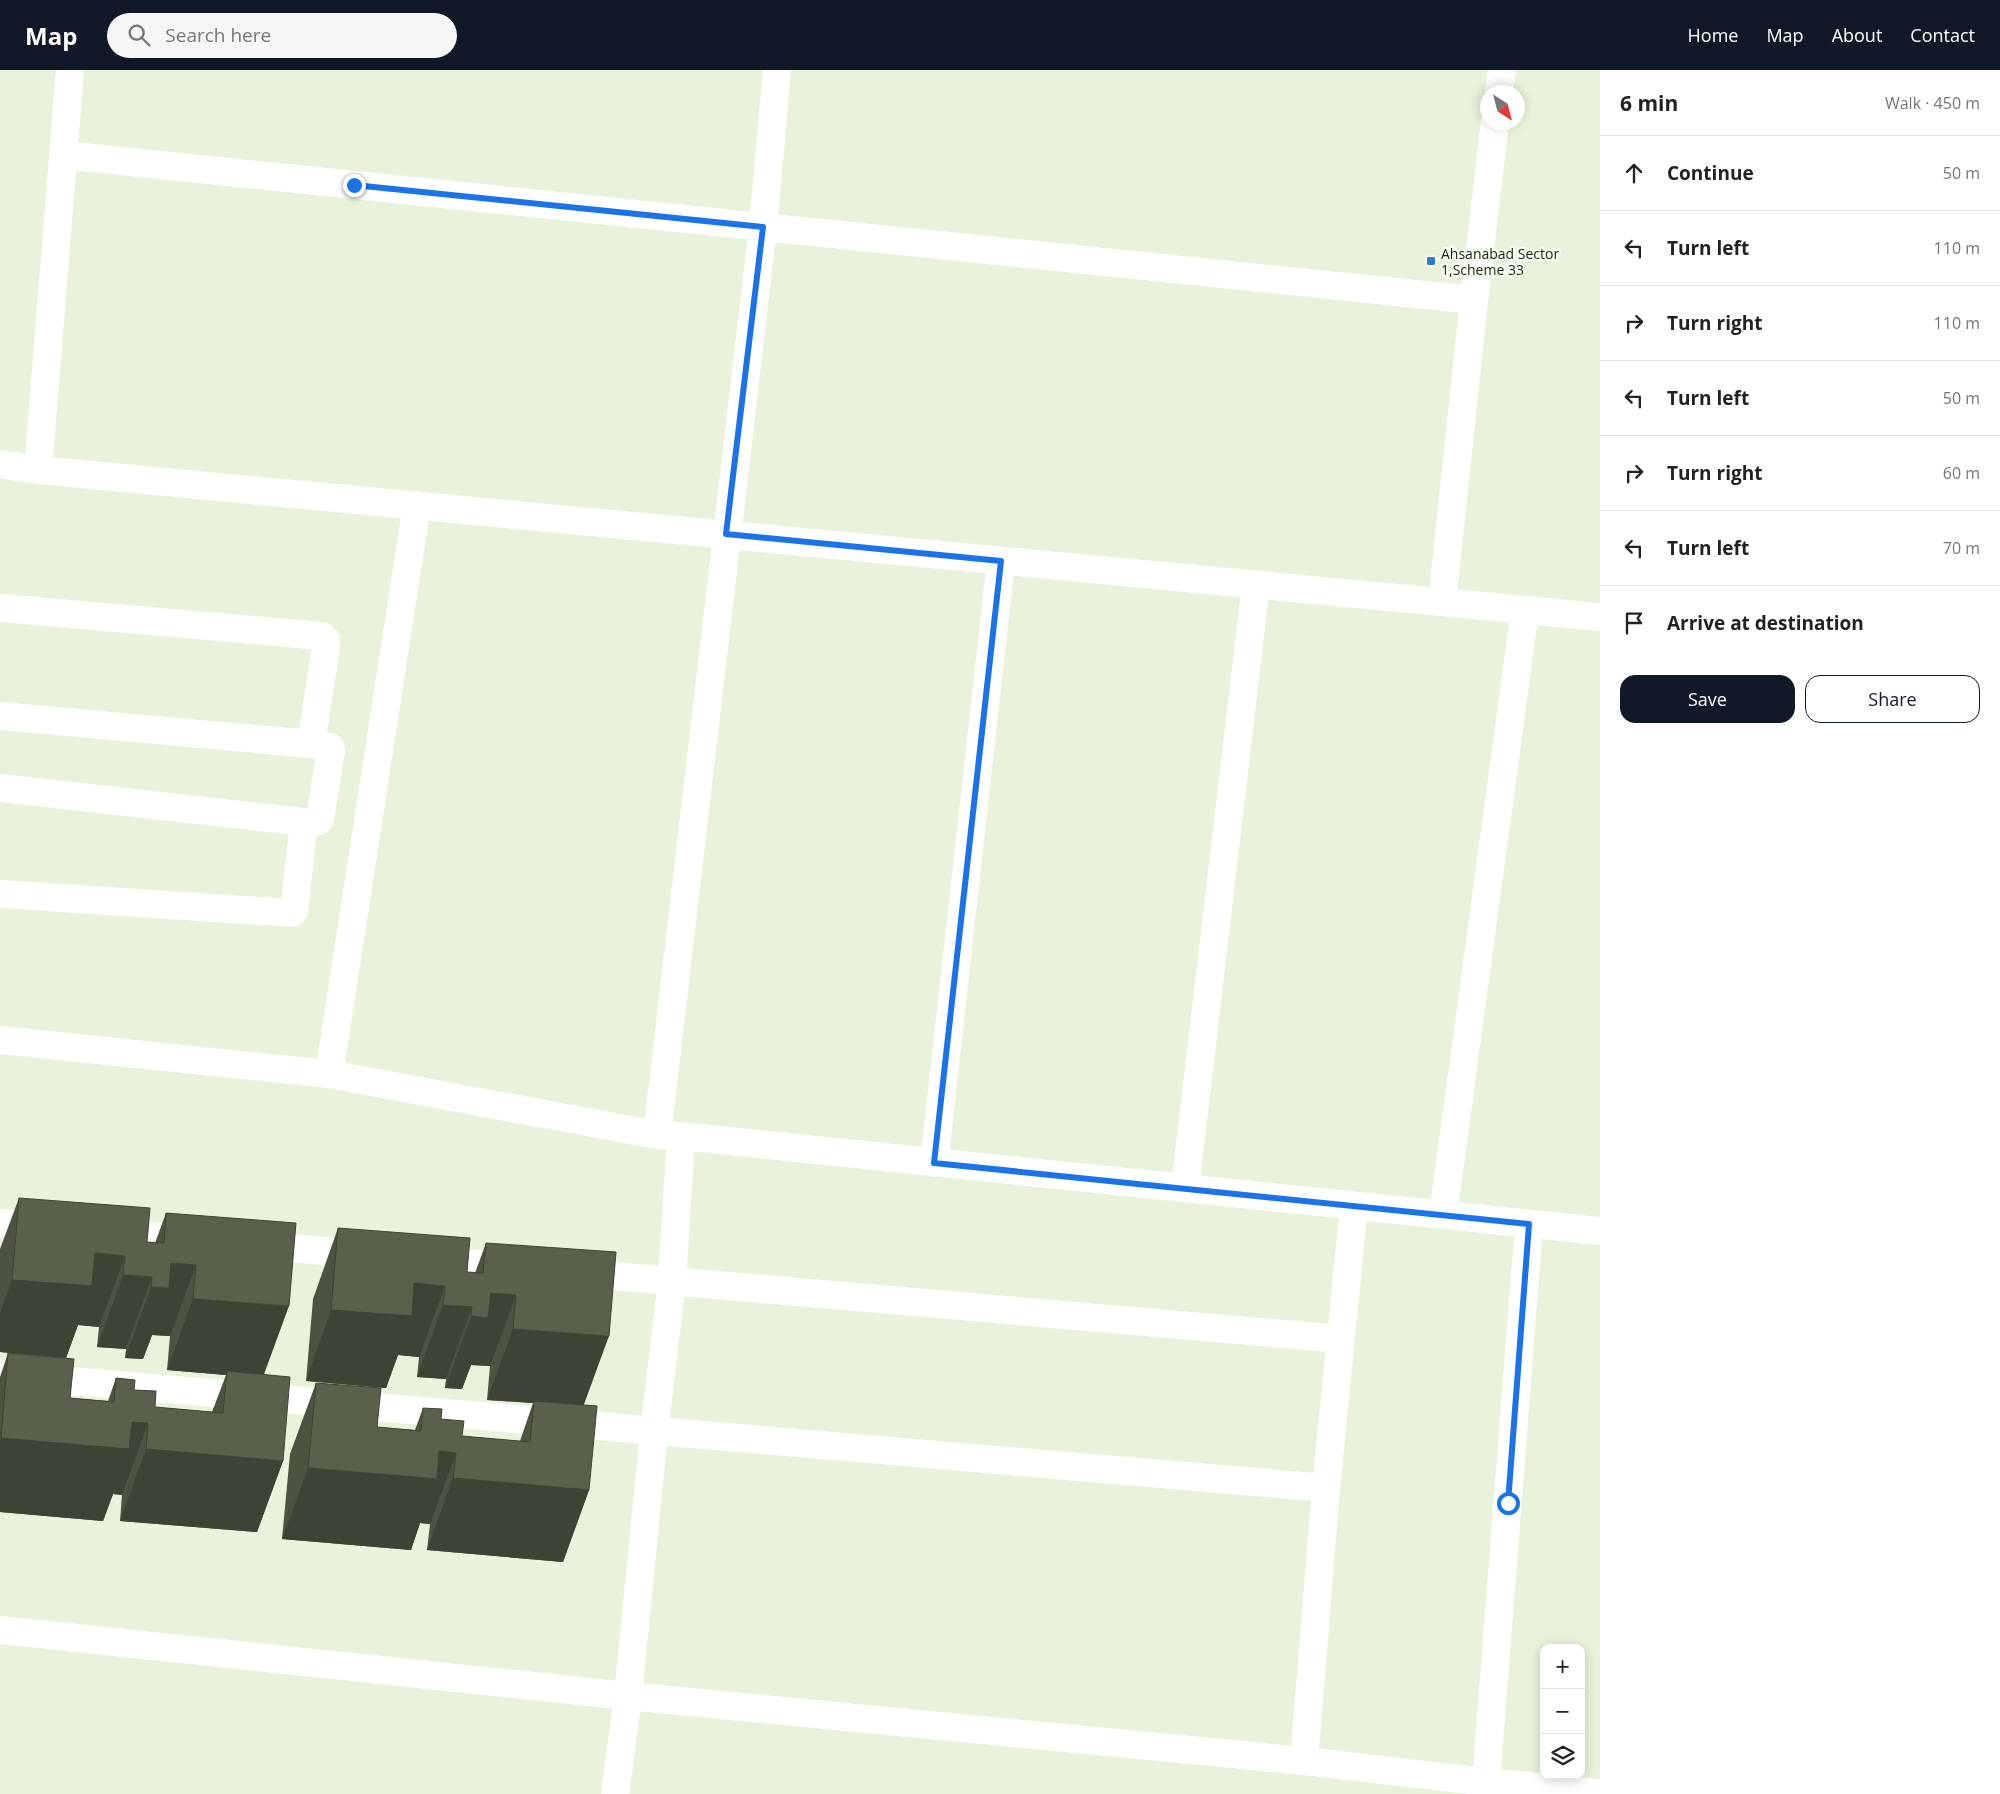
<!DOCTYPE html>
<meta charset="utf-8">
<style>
body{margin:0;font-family:"Open Sans",sans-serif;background:#f6f6f6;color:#222}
.controls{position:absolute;right:15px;bottom:15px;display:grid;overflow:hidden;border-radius:10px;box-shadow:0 2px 12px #0003}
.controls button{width:45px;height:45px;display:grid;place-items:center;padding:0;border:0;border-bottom:1px solid #e0e0e0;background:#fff;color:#222;font:25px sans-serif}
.compass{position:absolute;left:1480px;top:15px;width:45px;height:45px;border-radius:50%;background:#fff;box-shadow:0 2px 12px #0003;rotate:144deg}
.stop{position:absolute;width:15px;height:15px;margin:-11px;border:4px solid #1a73e8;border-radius:50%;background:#fff}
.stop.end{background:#1a73e8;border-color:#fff;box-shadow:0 1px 5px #0008}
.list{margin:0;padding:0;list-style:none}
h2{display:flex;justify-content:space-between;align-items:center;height:65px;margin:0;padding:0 20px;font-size:21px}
h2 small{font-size:16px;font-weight:400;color:#767676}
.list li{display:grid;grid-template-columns:32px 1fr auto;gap:15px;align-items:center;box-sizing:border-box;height:75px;padding:0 20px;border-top:1px solid #e0e0e0}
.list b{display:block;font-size:19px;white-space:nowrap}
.list em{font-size:16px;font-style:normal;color:#767676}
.actions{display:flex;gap:10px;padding:15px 20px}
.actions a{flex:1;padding:11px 0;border:1px solid #111827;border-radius:15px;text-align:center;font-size:18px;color:#111827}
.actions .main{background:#111827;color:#fff}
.icon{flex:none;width:28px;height:28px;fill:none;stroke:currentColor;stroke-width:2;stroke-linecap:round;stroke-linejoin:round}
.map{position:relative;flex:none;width:1600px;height:1724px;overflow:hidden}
header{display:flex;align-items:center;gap:30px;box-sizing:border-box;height:70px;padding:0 25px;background:#111827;color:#fff}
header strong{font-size:24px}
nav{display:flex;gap:28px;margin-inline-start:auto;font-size:18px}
.search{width:350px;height:45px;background:#f6f6f6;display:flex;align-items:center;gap:12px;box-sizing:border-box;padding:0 18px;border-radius:28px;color:#767676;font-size:19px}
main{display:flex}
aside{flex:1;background:#fff}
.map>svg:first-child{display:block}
</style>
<header>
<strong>Map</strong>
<div class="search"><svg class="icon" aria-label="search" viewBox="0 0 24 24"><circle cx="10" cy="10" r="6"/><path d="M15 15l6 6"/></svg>Search here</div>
<nav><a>Home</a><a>Map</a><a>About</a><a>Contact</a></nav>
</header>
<main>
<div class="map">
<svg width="1600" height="1724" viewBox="0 0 1600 1724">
<rect width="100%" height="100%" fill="#e9f3db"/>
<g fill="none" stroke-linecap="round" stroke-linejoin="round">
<path stroke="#fff" stroke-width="28" d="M1499,22L1502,0
M63,85L1474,230
M0,394L38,400L1600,547
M38,400L70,0
M1442,532L1474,230L1495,52
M0,538L322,566L326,570V576L311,674
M0,646L311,674L330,677L331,680L320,749L318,751L304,752L0,718
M0,824L292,843L294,841L304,752
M0,970L329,1004L657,1065L681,1066L1600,1161
M329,1004L417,435
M657,1065L763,157L777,0
M934,1093L1001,491
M1185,1118L1256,514
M1443,1145L1525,540
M0,1153L47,1157
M110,1163L194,1170
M257,1175L368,1185
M431,1190L515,1197
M578,1203L1341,1269
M0,1305L1326,1418
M0,1560L628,1626L1304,1691L1486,1712L1600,1723
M1304,1691L1326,1418L1354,1136
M1486,1712L1529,1154
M615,1724L628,1626L654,1362L672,1211L681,1066"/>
</g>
<path fill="#4d5341" d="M19,1128L147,1172L155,1173L166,1143L264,1305L283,1391L257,1462L120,1451L122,1425L113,1424L103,1451L0,1442V1307L8,1283L70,1328L108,1331L116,1308L134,1320L155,1337L212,1342L226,1305L167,1300L170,1266L152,1265L143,1289L125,1288L126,1279L97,1277L99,1257L78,1255L66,1288L0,1282V1179Z
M338,1158L467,1202L475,1203L486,1173L584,1335L589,1420L563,1492L427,1480L430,1454L420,1453L411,1480L282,1469L290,1384L316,1313L377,1357L415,1360L423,1338L441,1349L462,1366L520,1371L533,1333L487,1330L490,1296L471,1295L462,1319L445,1318L446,1309L417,1307L419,1287L398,1285L386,1318L306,1311L313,1229Z"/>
<path fill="#3e4435" d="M95,1183L125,1186L99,1257L78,1255L66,1288L0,1282V1243L12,1210Z
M171,1193L196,1195L170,1266L152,1265L143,1289L125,1288L151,1217Z
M123,1205L152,1207L126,1279L97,1277Z
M414,1213L445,1216L419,1287L398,1285L386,1318L306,1311L331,1240Z
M491,1223L516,1225L490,1296L471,1295L462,1319L445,1318L471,1246Z
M193,1229L289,1236L263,1307L227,1301L226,1305L167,1300Z
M443,1235L472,1237L446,1309L417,1307Z
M513,1259L609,1266L583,1337L534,1331L533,1333L487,1330Z
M132,1352L148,1353L122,1425L113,1424L103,1451L0,1442V1370L1,1368Z
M146,1379L283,1391L257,1462L120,1451Z
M439,1381L456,1383L430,1454L420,1453L411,1480L282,1469L308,1398Z
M453,1408L589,1420L563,1492L427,1480Z"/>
<path fill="#59614c" stroke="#3e4435" d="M19,1128L150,1138L147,1172L164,1173L166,1143L296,1153L289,1236L193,1229L196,1195L171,1193L169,1218L151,1217L152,1207L123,1205L125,1186L95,1183L92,1216L12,1210Z
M338,1158L470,1168L467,1202L483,1203L486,1173L616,1182L609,1266L513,1259L516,1225L491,1223L488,1248L471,1246L472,1237L443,1235L445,1216L414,1213L412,1246L331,1240Z
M8,1283L74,1289L70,1328L114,1332L116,1308L135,1310L134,1320L156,1321L155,1337L223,1343L227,1301L290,1307L283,1391L146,1379L148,1353L132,1352L129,1379L1,1368Z
M316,1313L381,1318L377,1357L421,1361L423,1338L442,1339L441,1349L464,1351L462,1366L530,1372L534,1331L597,1336L589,1420L453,1408L456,1383L439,1381L437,1409L308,1398Z"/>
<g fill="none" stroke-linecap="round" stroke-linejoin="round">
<path stroke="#1a73e8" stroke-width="6" d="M354,115L763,157L726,464L1001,491L934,1093L1529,1154L1508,1433"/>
</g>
<rect fill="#307ccc" stroke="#f8fff0" stroke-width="2" x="1426" y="186" width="10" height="10" rx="2.5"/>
<g text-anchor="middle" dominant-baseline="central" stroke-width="5" stroke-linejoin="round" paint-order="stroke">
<g font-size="14" fill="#1b1e15" stroke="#f8fff0" text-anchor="start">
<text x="1441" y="183">Ahsanabad Sector<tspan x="1441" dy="16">1,Scheme 33</tspan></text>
</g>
</g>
</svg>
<div class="controls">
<button>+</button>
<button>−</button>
<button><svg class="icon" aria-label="layers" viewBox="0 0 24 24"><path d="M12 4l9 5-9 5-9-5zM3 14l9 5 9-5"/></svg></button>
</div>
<svg class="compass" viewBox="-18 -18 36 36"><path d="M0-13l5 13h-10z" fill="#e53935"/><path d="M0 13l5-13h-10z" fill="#767676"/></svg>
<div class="stop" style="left:1508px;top:1433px"></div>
<div class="stop end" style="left:354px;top:115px"></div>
</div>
<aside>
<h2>6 min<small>Walk · 450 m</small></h2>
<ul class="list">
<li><svg class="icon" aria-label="ahead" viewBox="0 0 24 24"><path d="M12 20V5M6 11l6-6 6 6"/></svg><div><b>Continue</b></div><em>50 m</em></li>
<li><svg class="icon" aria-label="left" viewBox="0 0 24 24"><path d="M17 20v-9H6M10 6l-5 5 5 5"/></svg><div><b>Turn left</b></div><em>110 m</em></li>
<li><svg class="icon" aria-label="right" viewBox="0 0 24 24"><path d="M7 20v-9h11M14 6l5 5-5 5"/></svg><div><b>Turn right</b></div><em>110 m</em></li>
<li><svg class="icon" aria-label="left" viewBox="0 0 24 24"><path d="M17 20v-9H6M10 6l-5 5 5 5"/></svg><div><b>Turn left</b></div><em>50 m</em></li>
<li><svg class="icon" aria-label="right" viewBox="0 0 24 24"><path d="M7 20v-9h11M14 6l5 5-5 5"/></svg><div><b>Turn right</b></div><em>60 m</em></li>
<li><svg class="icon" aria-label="left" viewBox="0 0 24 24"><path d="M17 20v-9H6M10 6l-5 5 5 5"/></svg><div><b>Turn left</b></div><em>70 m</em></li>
<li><svg class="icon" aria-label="arrive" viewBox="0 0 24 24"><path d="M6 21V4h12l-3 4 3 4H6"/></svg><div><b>Arrive at destination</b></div></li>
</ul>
<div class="actions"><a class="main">Save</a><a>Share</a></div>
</aside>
</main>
